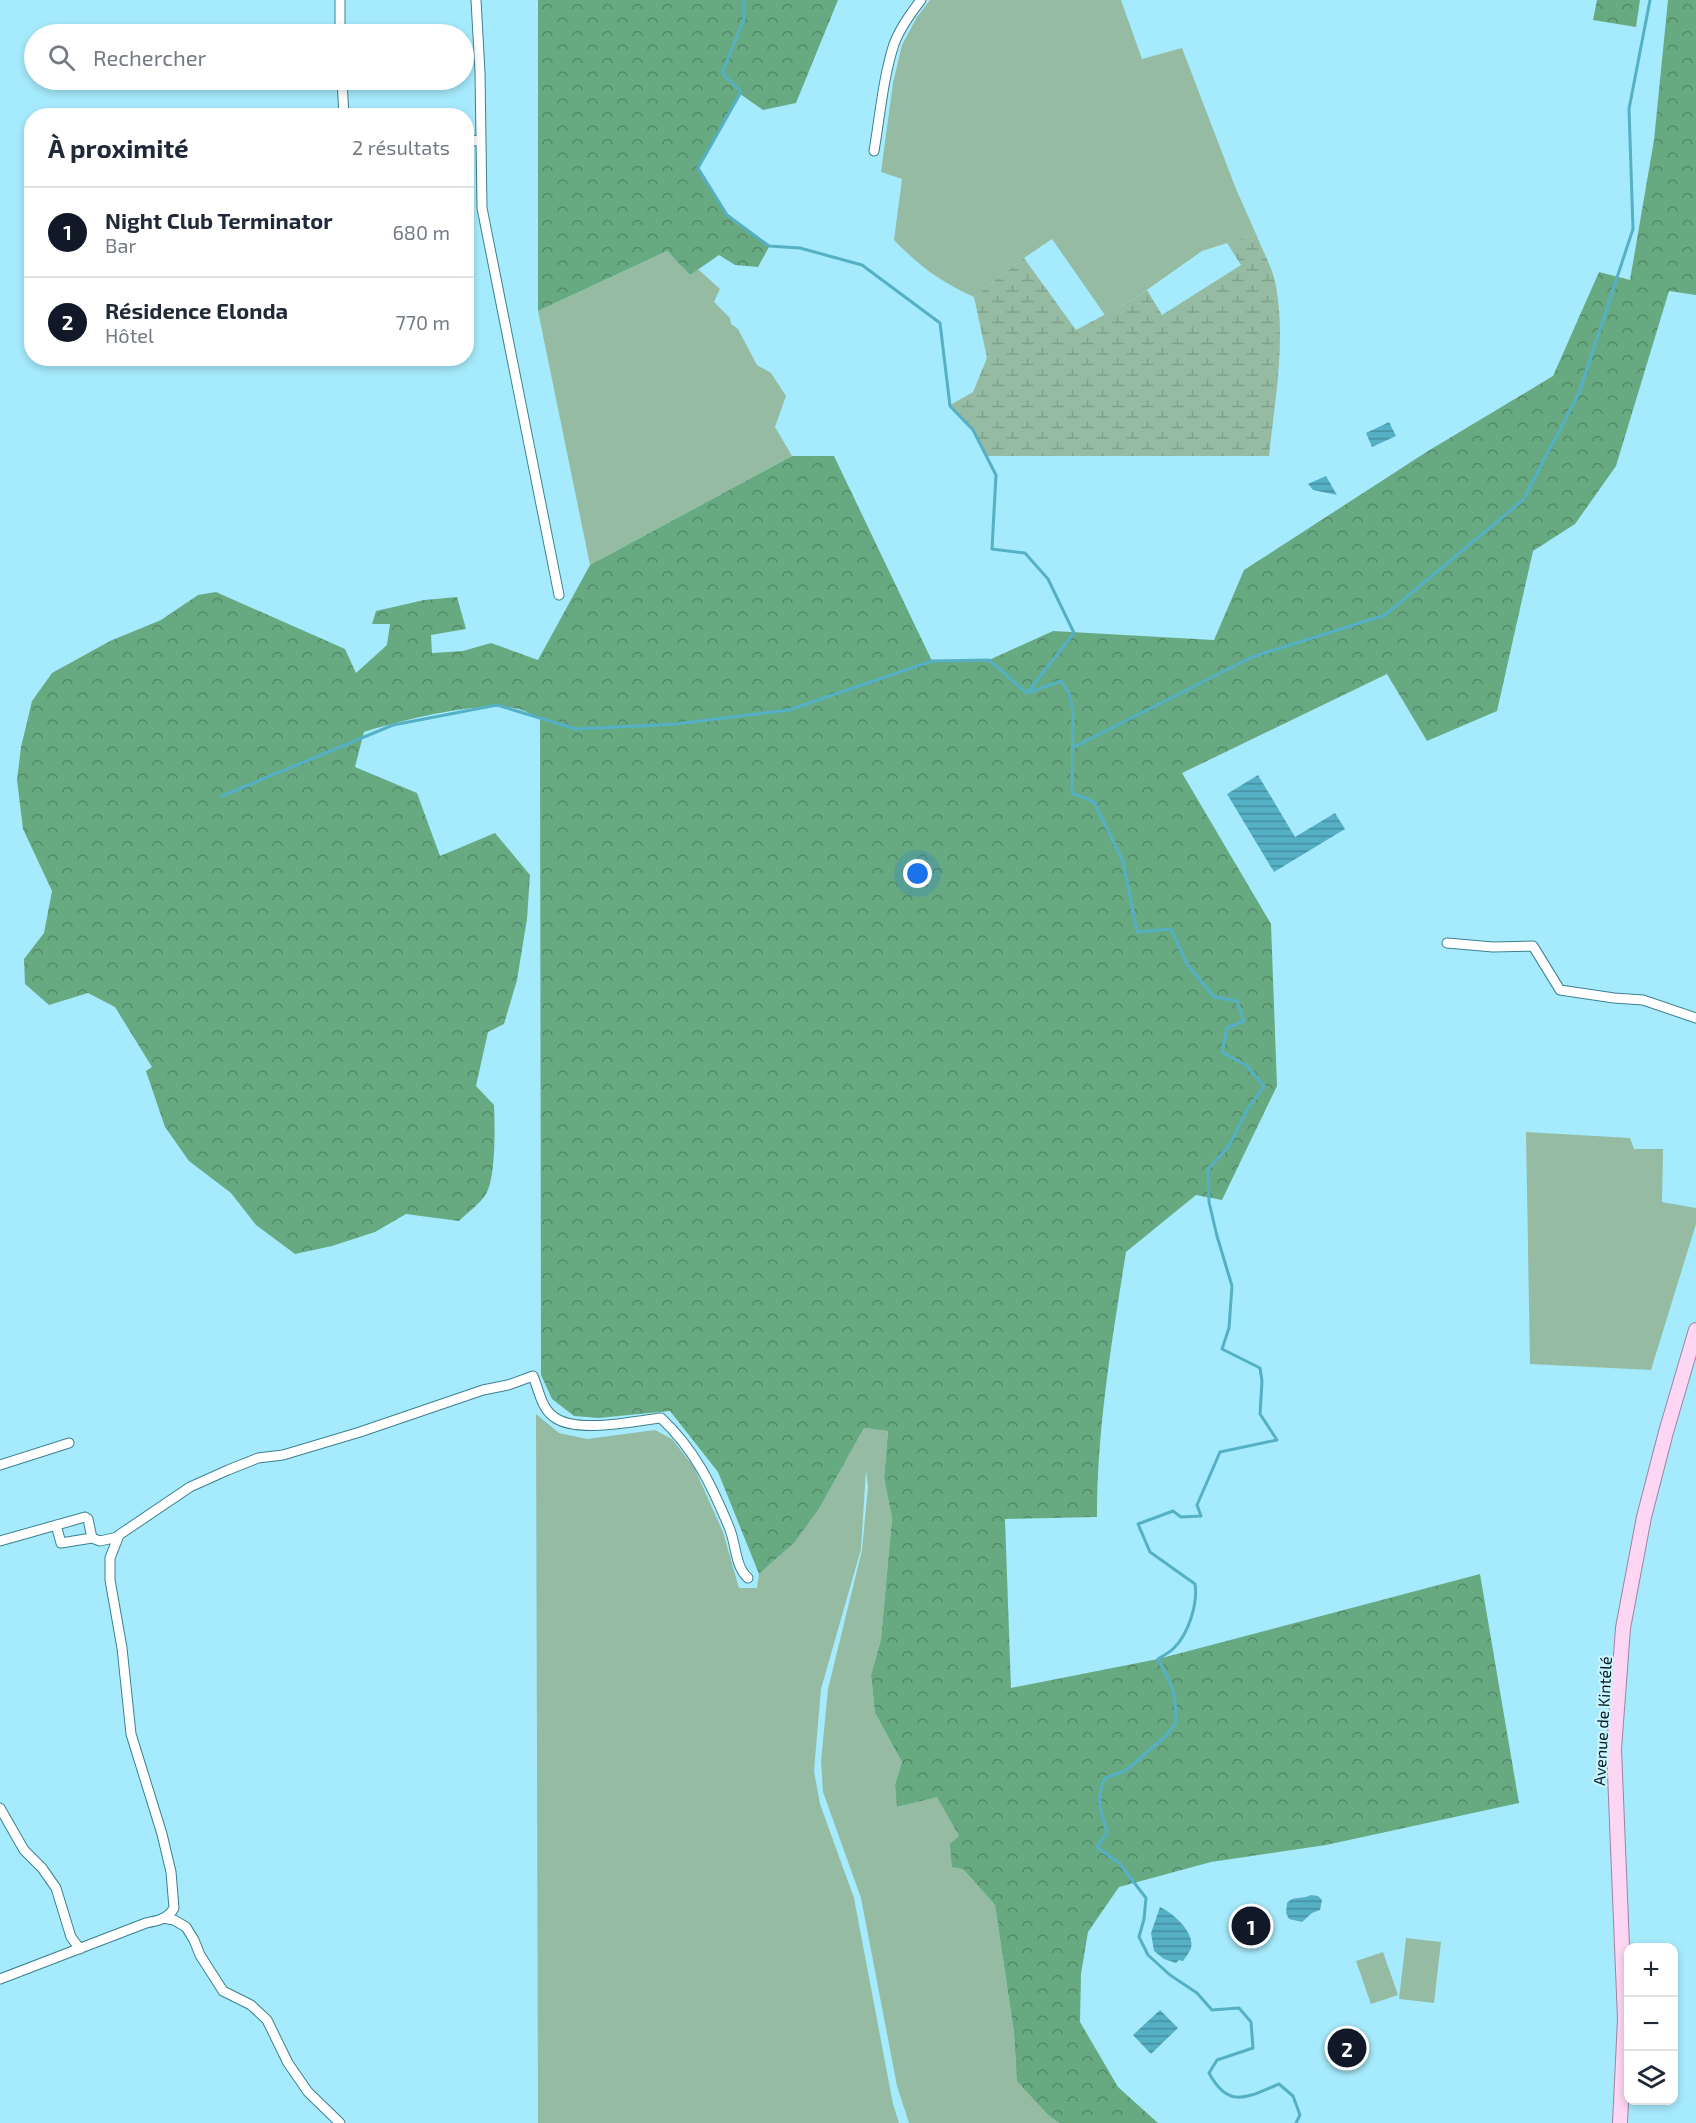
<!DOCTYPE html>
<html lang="fr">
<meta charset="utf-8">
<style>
body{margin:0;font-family:"Exo 2",sans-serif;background:#f6f6f7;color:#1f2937}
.controls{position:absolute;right:18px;bottom:18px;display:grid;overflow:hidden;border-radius:12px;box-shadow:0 3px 9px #0003}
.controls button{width:54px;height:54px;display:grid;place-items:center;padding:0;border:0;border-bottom:2px solid #e0e1e3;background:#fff;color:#1f2937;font:30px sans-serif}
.you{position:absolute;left:918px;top:874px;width:21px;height:21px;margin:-15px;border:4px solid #fff;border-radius:50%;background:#1a73e8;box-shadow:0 0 0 9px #1a73e833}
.badge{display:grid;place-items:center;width:39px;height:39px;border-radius:50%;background:#111827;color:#fff;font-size:20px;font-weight:700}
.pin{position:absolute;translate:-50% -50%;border:3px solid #fff;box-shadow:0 2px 6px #0006}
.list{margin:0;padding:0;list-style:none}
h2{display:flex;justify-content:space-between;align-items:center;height:78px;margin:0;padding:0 24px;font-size:26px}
h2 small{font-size:20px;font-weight:400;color:#747a83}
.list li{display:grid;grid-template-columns:39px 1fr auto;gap:18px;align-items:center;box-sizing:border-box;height:90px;padding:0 24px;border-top:2px solid #e0e1e3}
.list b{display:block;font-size:22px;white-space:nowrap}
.list p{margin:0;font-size:20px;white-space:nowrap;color:#747a83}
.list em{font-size:20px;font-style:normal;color:#747a83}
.icon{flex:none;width:33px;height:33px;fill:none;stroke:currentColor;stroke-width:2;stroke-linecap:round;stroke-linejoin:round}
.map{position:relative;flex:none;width:1696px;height:2123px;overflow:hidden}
.search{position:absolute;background:#fff;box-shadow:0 3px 9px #0003;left:24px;top:24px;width:450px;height:66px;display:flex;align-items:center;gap:15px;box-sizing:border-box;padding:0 21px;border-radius:33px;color:#747a83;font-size:22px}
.panel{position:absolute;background:#fff;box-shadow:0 3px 9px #0003;left:24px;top:108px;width:450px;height:258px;border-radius:24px}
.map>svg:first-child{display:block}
</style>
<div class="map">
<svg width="1696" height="2123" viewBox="0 0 1696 2123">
<defs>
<pattern id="forest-crowns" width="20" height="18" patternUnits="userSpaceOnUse" patternTransform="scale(1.5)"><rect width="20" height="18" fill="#67aa81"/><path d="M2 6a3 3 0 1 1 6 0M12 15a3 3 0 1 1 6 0" fill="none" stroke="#528969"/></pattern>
<pattern id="wetland-marsh" width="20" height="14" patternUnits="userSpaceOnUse" patternTransform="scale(1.5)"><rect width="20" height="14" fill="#95bca2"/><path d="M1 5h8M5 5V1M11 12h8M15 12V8" fill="none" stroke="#7fa18b"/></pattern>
<pattern id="water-rules" width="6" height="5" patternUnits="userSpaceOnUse" patternTransform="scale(1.5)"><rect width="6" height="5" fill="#55b0c6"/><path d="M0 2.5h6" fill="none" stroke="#448ea0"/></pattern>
</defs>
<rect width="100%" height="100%" fill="#a6ebfd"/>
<path fill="#95bca2" d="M930,0H1121L1142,59L1182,48L1236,189L1256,234L1202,251L1134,299L1105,315L1052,239L1024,258L974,297C941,282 919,266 894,240L902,179L881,172L893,83L902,45L917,17Z
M667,251L690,275L698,269L720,289L714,302L730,318L731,324L738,329L757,365L771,373L786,396L775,427L792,456L590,565L538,311Z
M1526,1132L1630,1138L1634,1149H1663L1662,1202L1696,1208V1224L1651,1370L1530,1364Z
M536,1414L559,1433L587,1439L655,1430L672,1439L694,1467L723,1532L739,1588H757L759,1574L794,1543L819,1509L864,1428L888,1431L884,1478L892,1518L881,1639L871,1675L875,1713L902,1762L895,1785L898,1807L937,1796L959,1836L963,1869L995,1905L1014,2033L1017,2080L1048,2115L1059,2123H909L897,2086L861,1898L823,1792L821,1761L828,1689L862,1550L868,1487L866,1470L861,1549L821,1689L814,1771L820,1804L854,1898L893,2104L899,2123H538Z
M1406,1938L1441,1942L1434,2003L1399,1999Z
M1383,1952L1398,1995L1371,2004L1356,1961Z"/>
<path fill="url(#forest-crowns)" d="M538,0H838L796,103L763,110L740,94L698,168L727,215L769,247L758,267L735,265L719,255L690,275L667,251L538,311Z
M1597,0H1640L1636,27L1593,20Z
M1668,0H1696V295L1669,291L1616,466L1575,524L1533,551L1497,711L1427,741L1387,674L1182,773L1271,924L1277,1086L1222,1200L1196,1195L1126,1252C1112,1340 1097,1428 1097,1517L1005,1519L1011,1688L1158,1659L1480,1574L1519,1803L1326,1845L1211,1862L1119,1887L1088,1932L1081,1974L1080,2022L1118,2087L1158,2123H1059L1048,2115L1017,2081L1014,2033L995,1905L963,1869L952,1867L950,1844L959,1836L937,1797L897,1807L895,1785L902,1762L875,1713L871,1675L881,1639L892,1518L884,1478L888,1431L864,1428L819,1509L794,1543L759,1574L718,1472L670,1411L598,1418L574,1416L552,1399L541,1375L540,719C534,716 526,711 519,709C481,700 402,720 364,732L355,767L417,793L440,856L495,833L530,875L527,919L517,980L504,1024L488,1032L476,1086L494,1105C495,1125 496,1178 486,1194C480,1204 467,1213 459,1221L406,1214L375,1232L332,1246L295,1254L256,1225L231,1193L189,1161L165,1127L146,1071L152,1067L115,1007L88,993L49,1005L25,984L24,959L44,933L52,891L23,829L17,780L21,747L32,701L52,673L110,641L161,620L198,595L216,592L345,649L356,673L387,645L390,624H372L376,611L424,600L457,597L466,629L431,635L432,653L463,651L491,643L538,660L590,565L792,456H834L932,661L989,660L1053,631L1214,640L1244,570L1428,451L1553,376L1599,272L1630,280L1654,140Z"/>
<path fill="url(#wetland-marsh)" d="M1256,234C1262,250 1273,268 1276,286C1286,342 1275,400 1269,456H987L973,429L950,405L973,392L987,358L974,297L1024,258L1076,330L1134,299L1147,290L1162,315L1241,265L1227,243Z"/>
<path fill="url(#water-rules)" d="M1389,422L1396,436L1372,447L1366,433Z
M1326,476L1337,495L1313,490L1308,484Z
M1258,775L1295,837L1335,813L1345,829L1274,872L1227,794Z
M1311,1895L1318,1896L1322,1900L1320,1910L1312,1913L1302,1922L1289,1919L1286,1913L1287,1903C1294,1895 1302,1900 1311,1895Z
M1160,1907C1173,1913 1195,1932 1191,1948C1190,1952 1185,1958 1183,1961L1179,1960L1176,1963L1164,1959L1154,1951L1151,1933Z
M1160,2010L1178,2028L1151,2054L1133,2035Z"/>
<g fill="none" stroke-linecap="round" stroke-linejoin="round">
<path stroke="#55b0c6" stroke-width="3" d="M744,0V19L722,73L741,92L698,168L727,215L769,246L800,248L862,265L940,323L950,406L973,430L996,475L992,549L1025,553L1048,579L1074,633L1027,693L1061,681L1069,693L1073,712L1072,793L1094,802L1123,861L1137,932L1171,929L1187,964L1214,997L1237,1001L1244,1021L1227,1028L1222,1052L1247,1066L1264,1086L1247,1110L1229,1146L1208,1169L1209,1202L1217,1236L1232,1286L1229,1328L1222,1349L1260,1368L1262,1381L1260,1414L1277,1440L1220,1452L1197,1505L1201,1516L1181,1517L1173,1511L1138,1524L1150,1552L1195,1584C1198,1603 1189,1633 1174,1648C1170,1652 1163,1656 1158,1659C1173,1686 1176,1693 1176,1723L1165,1737L1125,1771L1105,1778C1095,1801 1101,1810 1107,1833L1097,1847L1119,1863L1146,1898L1144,1919L1139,1937L1148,1955L1170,1975L1197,1993L1212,2010L1239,2008L1251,2022L1253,2048L1217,2060L1209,2073C1229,2110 1247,2097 1279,2084L1293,2096L1300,2115L1296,2123
M1072,748L1252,657L1385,615L1523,500L1579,393L1633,229L1629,109L1650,0
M222,796L393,725L497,705L576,729L676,724L789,710L932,661L989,660L1027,693"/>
<defs>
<path id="street" d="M340,0V34
M476,0L480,72L482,208L559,595
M342,80L344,116
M466,142L480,140
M874,151C880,116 883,78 894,44C900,28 910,14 921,0
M1447,943L1493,947L1533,946L1560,990L1614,998L1643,1000L1696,1018
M0,1465L69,1443
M56,1525L61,1543L92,1538
M0,1541L85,1517L88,1519L92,1538L100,1541L118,1537
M0,1808L24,1850L42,1868L56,1888L71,1937L80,1949
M163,1918L174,1920L186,1927L194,1940L200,1955L223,1991L251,2005L267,2020L288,2063L308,2092L340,2123
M0,1979L146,1923C157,1921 168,1919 174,1908L171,1872L162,1834L131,1734L122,1648L110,1580V1558L119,1535L190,1487L228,1470L258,1458L283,1455L360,1432L483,1390L508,1385L533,1376C539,1390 541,1408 554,1417C577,1434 634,1421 661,1418C695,1450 711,1484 729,1527C736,1543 735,1567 748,1578"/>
<path id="primary" d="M1620,2123L1625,2019L1614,1749L1623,1628L1644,1517L1666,1432L1696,1330"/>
</defs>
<use href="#street" stroke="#3c8090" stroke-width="11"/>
<use href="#primary" stroke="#a281a2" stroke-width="16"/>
<use href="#street" stroke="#fff" stroke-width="9"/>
<use href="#primary" stroke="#fcd6f2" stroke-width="14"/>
</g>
<g text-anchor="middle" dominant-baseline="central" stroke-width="4.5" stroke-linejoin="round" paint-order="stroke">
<g font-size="16" fill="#00171d" stroke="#ccf4fe">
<text transform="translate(1602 1721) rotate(-87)">Avenue de Kintélé</text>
</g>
</g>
</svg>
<div class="controls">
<button>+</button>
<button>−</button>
<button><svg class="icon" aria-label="layers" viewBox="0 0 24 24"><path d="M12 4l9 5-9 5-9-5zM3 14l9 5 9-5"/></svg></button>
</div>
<div class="you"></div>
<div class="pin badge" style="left:1251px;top:1926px">1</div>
<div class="pin badge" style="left:1347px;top:2048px">2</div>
<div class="search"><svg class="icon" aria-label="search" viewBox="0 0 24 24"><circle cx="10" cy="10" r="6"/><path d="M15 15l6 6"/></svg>Rechercher</div>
<section class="panel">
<h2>À proximité<small>2 résultats</small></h2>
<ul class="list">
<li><span class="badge">1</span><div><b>Night Club Terminator</b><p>Bar</p></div><em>680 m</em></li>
<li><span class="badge">2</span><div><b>Résidence Elonda</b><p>Hôtel</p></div><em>770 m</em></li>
</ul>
</section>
</div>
